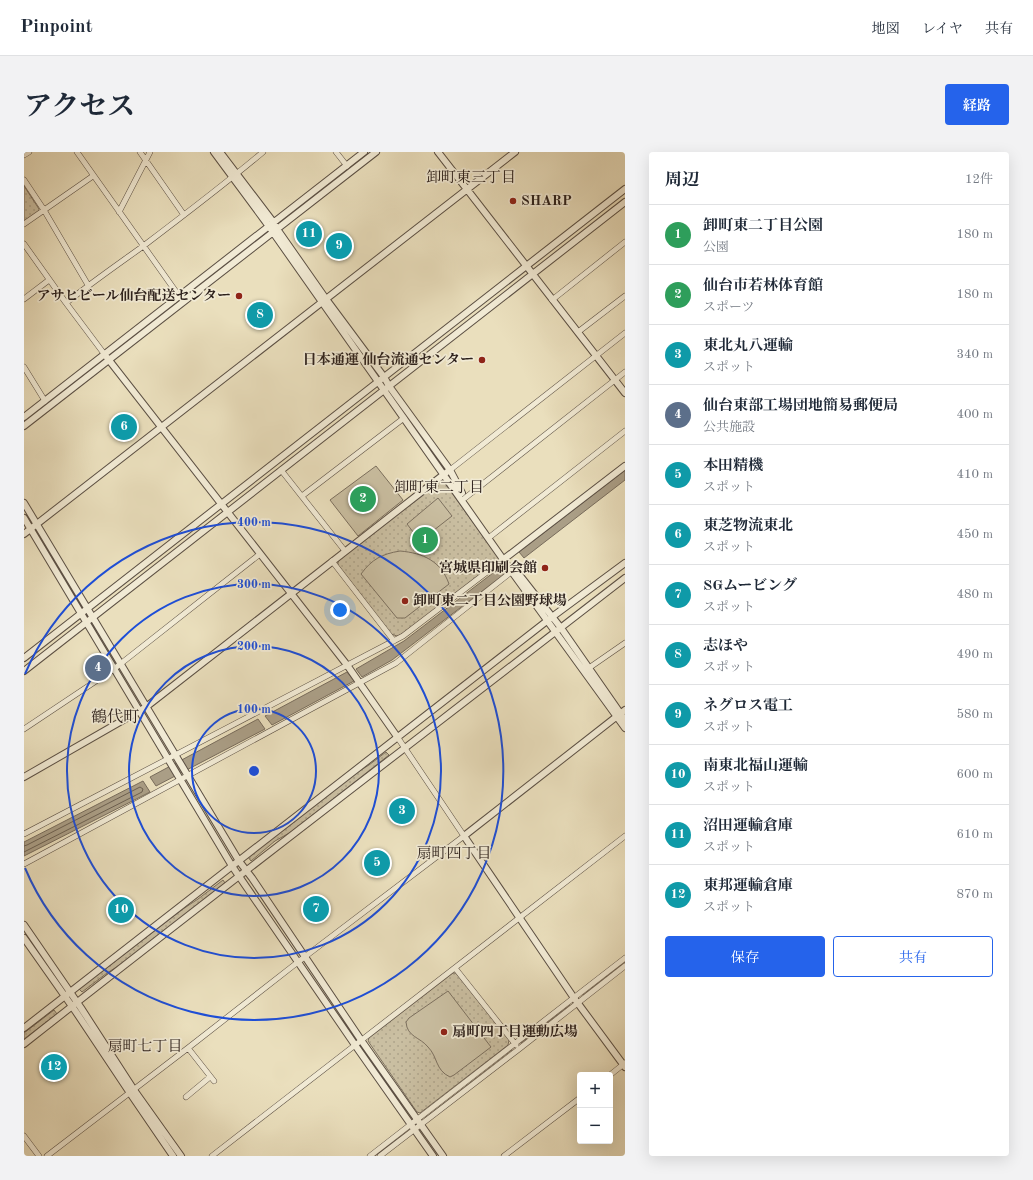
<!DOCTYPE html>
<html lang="ja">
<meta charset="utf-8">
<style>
body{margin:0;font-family:"Old Standard TT","Noto Serif JP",serif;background:#f2f2f3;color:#1f2937}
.controls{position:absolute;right:12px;bottom:12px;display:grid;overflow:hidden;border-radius:4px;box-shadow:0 4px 16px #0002}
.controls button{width:36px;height:36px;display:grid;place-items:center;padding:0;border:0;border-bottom:1px solid #e0e1e3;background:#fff;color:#1f2937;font:20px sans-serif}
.you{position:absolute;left:316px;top:458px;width:14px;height:14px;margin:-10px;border:3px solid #fff;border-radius:50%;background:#1a73e8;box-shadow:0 0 0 6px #1a73e833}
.badge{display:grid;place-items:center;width:26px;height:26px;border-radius:50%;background:#2563eb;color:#fff;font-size:13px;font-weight:700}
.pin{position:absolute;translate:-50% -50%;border:2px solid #fff;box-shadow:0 1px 4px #0006}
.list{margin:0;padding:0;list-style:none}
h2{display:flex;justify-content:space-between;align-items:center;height:52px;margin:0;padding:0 16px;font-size:17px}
h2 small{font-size:13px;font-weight:400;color:#747a83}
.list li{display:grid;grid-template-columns:26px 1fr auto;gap:12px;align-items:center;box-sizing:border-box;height:60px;padding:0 16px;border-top:1px solid #e0e1e3}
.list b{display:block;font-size:15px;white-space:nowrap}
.list p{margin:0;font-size:13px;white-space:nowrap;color:#747a83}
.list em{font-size:13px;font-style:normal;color:#747a83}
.actions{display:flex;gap:8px;padding:12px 16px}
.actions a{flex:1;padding:9px 0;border:1px solid #2563eb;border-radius:4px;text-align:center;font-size:14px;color:#2563eb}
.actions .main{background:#2563eb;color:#fff}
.map{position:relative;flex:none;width:601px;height:1004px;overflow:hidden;border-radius:4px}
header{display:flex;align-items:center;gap:24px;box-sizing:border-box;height:56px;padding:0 20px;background:#fff;border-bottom:1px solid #e0e1e3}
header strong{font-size:19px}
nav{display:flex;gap:22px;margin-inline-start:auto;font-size:14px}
.intro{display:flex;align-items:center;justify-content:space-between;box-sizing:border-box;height:96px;padding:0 24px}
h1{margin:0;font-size:28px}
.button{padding:10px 18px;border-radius:4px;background:#2563eb;color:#fff;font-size:14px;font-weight:700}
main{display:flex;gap:24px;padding:0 24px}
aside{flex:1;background:#fff;border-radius:4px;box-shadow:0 4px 16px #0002}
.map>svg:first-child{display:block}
</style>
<header>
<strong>Pinpoint</strong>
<nav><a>地図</a><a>レイヤ</a><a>共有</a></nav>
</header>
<div class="intro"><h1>アクセス</h1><a class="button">経路</a></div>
<main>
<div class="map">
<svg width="601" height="1004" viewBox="0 0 601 1004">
<defs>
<pattern id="grass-dots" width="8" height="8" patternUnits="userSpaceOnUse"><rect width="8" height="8" fill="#cabfa2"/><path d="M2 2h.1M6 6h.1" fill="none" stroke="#aea48b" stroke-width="1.8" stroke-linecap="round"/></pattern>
</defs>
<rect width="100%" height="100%" fill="#eadfbd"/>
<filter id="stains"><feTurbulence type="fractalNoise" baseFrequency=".005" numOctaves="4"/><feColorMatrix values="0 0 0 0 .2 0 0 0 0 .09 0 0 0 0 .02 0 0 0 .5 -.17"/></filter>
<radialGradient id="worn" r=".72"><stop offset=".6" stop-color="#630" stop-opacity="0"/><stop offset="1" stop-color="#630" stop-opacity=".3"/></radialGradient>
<path fill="url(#grass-dots)" stroke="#7c705f" d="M0,34L15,57V60L0,70Z
M416,329L420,330L476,408L378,482L373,484L367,482L314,413V409Z
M362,600L365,603L267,680L251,689L227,709L224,705L332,621L345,613Z
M199,728L201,731L99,811L83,821L58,840L55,837L159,757L174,747Z
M429,821H432L485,888L484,893L396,961L393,960L344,889L345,886Z
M30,858L33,862L0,887V881Z"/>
<path fill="#cabfa2" stroke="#7c705f" d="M352,314L379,348L334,384L306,348Z
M414,346L428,364L396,389L383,372Z
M376,399C399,401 417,409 425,432L381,466H373L337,422C348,407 358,402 376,399Z
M424,839L467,895L430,923L426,925C411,918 414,905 404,895C396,885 383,885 382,870L385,866Z"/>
<path fill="#aa9e86" stroke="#786c5c" d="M601,318V328L500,406L495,400Z
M478,414L483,420L368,508L338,525L332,517L380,489Z
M323,520L330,529L248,573L241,564Z
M234,567L241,577L132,634L126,625Z
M119,629L126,640L0,704V690Z"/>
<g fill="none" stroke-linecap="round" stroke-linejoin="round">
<path stroke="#6c6051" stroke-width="1" d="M0,694L3,693L116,635L119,637L118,640L0,700"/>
<path stroke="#786c5c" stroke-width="1" d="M559,843L601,810
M497,891L546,853
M401,966L488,898
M351,1004L384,979"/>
<defs>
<path id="minor" d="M53,0L155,144
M116,0L160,63
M312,0L323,14
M0,3L5,0
M0,28L20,58L64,133
M95,60L126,0
M0,72L69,24
M0,92L42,151L81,203
M0,147L25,128
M528,148L601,90
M42,151C67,131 93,113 118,95C159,64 200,33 239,0
M554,180L601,144
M0,215L21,249
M257,318L321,399
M426,318L601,181
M278,344L380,266
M441,346L601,220
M467,384L601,279
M308,409L370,489
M562,518L601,491
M0,577L90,517L236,402
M0,682L379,484L480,407
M0,712L372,511L491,417
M431,816L492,893
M164,896L190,929
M586,923L601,911
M162,945L186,925
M0,984L15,1004
M23,1004L164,896L274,810L440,684L374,586
M188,1004L601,684
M346,1004L601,806
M356,1004L495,897L601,814
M480,1004L556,946"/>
<path id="tertiary" d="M190,0L241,69L488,420L601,576
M196,0L250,71L253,77L302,147L360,225L365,234L426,318L438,341
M414,0L601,241
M81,203L323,513L374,586
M0,265L340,0
M0,274L352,0
M0,351L215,709L228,726L337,888L419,1004
M0,366L208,714L331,893L409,1004
M0,382L491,0
M480,407L601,314
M490,416L537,476L601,568
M0,506L601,37
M0,519L601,50
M601,558L440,684L550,846L601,915
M0,625L122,555L423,320
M0,773L57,856L110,938L157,1004
M0,786L52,860L106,941L149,1004
M0,876L528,465L601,411
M0,892C199,735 401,581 601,426"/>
</defs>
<use href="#minor" stroke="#5c5044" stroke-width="6"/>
<use href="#tertiary" stroke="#5c5044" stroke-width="8"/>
<use href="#minor" stroke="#f1ead4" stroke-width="5"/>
<use href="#tertiary" stroke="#f1ead4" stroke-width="6"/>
</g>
<g fill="none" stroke="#1d4ed8" stroke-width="2">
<circle cx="230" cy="619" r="62"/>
<circle cx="230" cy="619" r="125"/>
<circle cx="230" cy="619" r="187"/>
<path d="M1 522A249 249 0 1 1 1 716"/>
</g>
<g fill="#8f2418" stroke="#f1ead4" stroke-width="1.5">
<circle cx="489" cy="49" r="4"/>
<circle cx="215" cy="144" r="4"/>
<circle cx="458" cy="208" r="4"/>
<circle cx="521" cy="416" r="4"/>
<circle cx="381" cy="449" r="4"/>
<circle cx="420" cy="880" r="4"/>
</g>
<g text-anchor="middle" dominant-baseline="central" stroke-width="3.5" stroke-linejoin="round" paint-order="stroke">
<g font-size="14" font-weight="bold" fill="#2d211c" stroke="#f1ead4" text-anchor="start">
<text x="497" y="49">SHARP</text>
<text x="207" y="144" text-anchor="end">アサヒビール仙台配送センター</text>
<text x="450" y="208" text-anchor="end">日本通運 仙台流通センター</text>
<text x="513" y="416" text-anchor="end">宮城県印刷会館</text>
<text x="389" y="449">卸町東二丁目公園野球場</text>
<text x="428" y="880">扇町四丁目運動広場</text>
</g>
<g font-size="15" fill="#2d211c" stroke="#f1ead4">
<text x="447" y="26">卸町東三丁目</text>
<text x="415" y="336">卸町東二丁目</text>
<text x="430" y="702">扇町四丁目</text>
<text x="121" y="895">扇町七丁目</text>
</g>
<g font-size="16" fill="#2d211c" stroke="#f1ead4">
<text x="91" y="566">鶴代町</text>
</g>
</g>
<circle cx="230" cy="619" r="6" fill="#1d4ed8" stroke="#f1ead4" stroke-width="2"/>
<g font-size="12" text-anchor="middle" font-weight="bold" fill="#1d4ed8" stroke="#f1ead4" stroke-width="3.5" stroke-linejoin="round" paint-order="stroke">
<text x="230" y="374">400 m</text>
<text x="230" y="436">300 m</text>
<text x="230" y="498">200 m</text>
<text x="230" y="561">100 m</text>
</g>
<rect width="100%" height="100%" filter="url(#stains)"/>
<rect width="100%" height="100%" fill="url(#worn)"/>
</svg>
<div class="controls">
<button>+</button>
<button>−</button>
</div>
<div class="you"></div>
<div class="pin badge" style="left:401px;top:388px;background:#2e9e5b">1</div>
<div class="pin badge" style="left:339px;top:347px;background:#2e9e5b">2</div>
<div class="pin badge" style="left:378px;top:659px;background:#0f9aa8">3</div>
<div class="pin badge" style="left:74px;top:516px;background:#5c6f8a">4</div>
<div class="pin badge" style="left:353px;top:711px;background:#0f9aa8">5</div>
<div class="pin badge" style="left:100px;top:275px;background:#0f9aa8">6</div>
<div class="pin badge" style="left:292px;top:757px;background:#0f9aa8">7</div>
<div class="pin badge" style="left:236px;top:163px;background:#0f9aa8">8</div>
<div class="pin badge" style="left:315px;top:94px;background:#0f9aa8">9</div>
<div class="pin badge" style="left:97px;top:758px;background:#0f9aa8">10</div>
<div class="pin badge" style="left:285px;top:82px;background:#0f9aa8">11</div>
<div class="pin badge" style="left:30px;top:915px;background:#0f9aa8">12</div>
</div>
<aside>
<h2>周辺<small>12件</small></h2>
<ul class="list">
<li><span class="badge" style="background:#2e9e5b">1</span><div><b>卸町東二丁目公園</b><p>公園</p></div><em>180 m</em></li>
<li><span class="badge" style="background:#2e9e5b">2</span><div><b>仙台市若林体育館</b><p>スポーツ</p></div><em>180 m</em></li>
<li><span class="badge" style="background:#0f9aa8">3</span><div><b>東北丸八運輸</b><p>スポット</p></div><em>340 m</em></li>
<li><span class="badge" style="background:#5c6f8a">4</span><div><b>仙台東部工場団地簡易郵便局</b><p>公共施設</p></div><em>400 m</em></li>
<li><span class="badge" style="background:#0f9aa8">5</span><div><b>本田精機</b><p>スポット</p></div><em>410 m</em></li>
<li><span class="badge" style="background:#0f9aa8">6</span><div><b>東芝物流東北</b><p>スポット</p></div><em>450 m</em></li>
<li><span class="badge" style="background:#0f9aa8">7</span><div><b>SGムービング</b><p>スポット</p></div><em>480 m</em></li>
<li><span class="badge" style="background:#0f9aa8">8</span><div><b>志ほや</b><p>スポット</p></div><em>490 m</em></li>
<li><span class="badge" style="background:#0f9aa8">9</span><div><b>ネグロス電工</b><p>スポット</p></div><em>580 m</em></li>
<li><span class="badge" style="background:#0f9aa8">10</span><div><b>南東北福山運輸</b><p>スポット</p></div><em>600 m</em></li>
<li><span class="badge" style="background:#0f9aa8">11</span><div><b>沼田運輸倉庫</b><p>スポット</p></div><em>610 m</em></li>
<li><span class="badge" style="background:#0f9aa8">12</span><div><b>東邦運輸倉庫</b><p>スポット</p></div><em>870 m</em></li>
</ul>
<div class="actions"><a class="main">保存</a><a>共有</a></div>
</aside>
</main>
